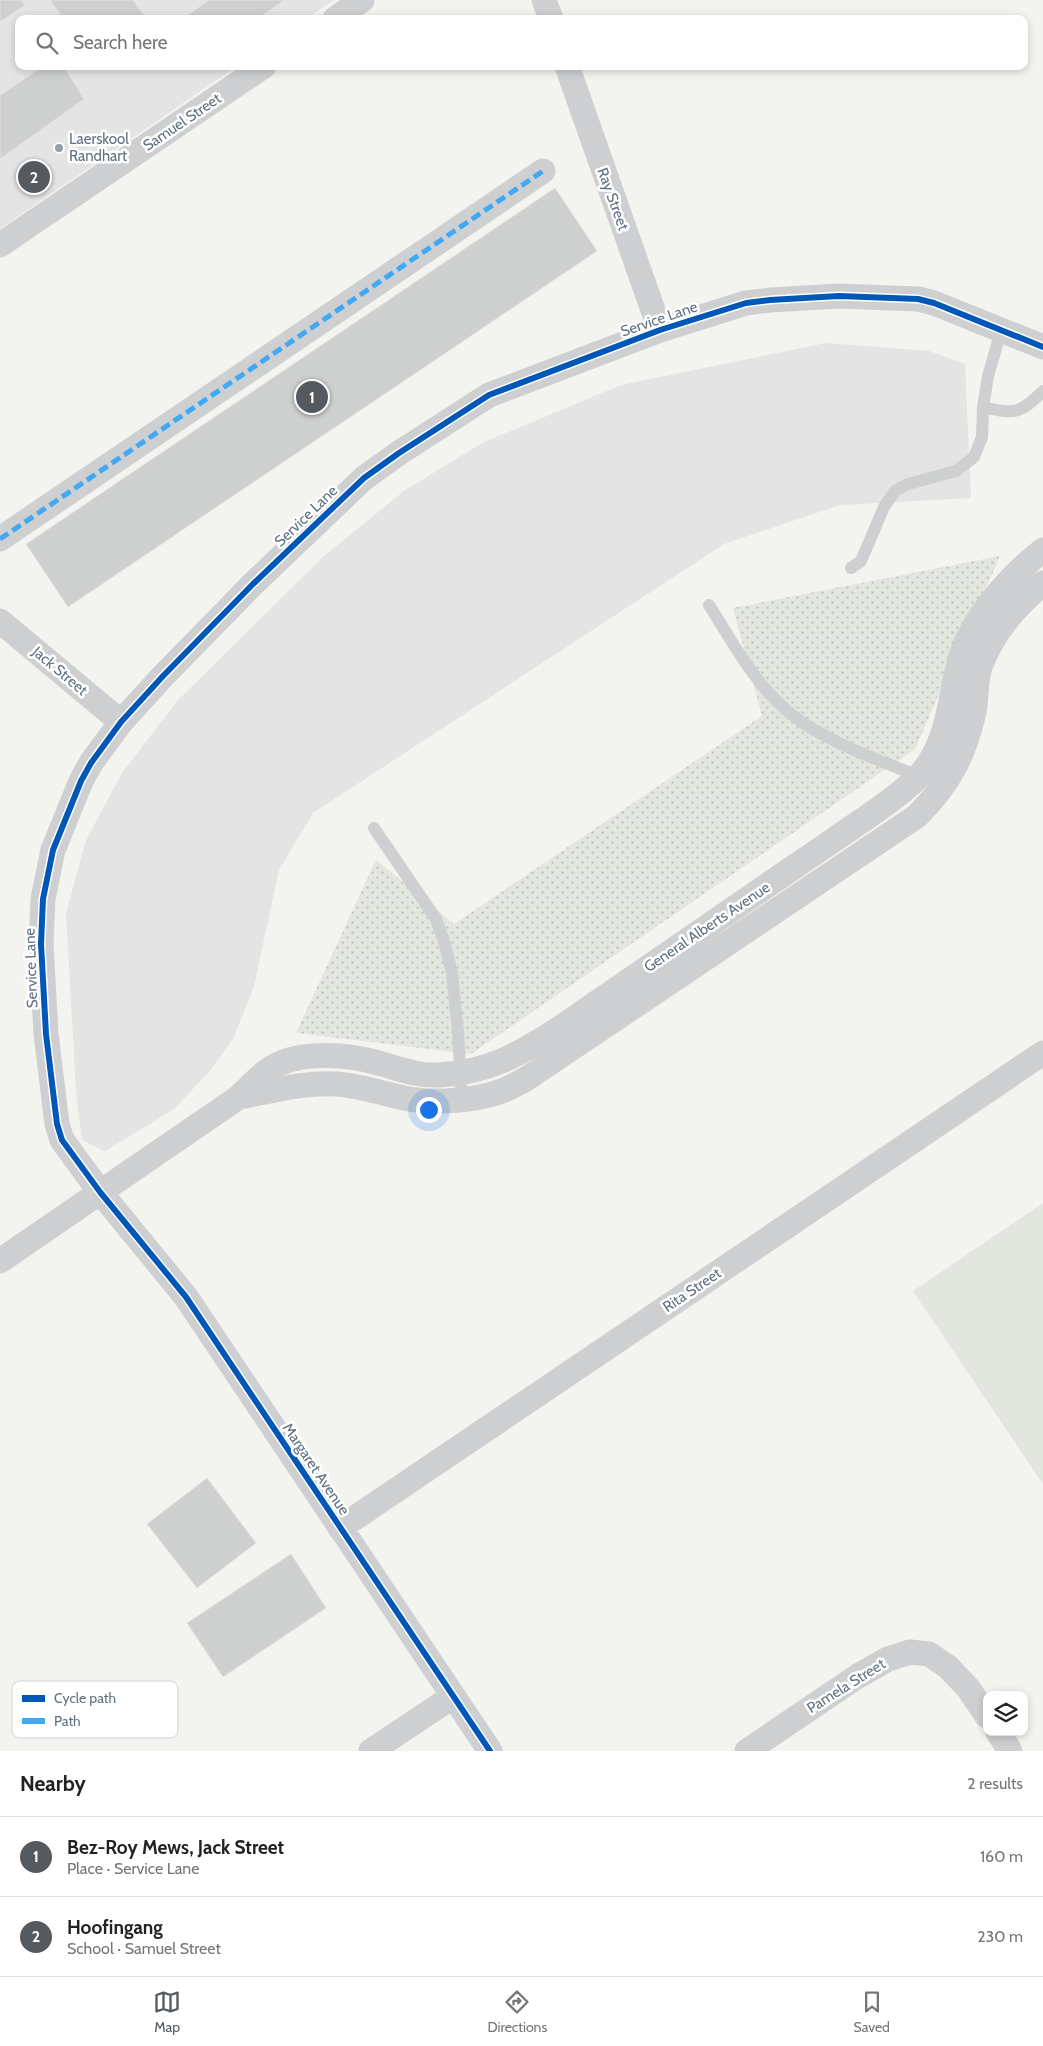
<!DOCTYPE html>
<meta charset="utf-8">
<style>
body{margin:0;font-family:Cabin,sans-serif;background:#f6f6f6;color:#222}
.controls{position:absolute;right:15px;bottom:15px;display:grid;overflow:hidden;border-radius:10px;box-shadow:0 2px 8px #0003}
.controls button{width:45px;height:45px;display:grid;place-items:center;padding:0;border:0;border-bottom:1px solid #e0e0e0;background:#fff;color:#222;font:25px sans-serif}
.you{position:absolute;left:428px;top:1109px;width:18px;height:18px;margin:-12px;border:4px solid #fff;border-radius:50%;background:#1a73e8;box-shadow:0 0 0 8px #1a73e833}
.badge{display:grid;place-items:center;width:32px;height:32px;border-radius:50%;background:#555a5f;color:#fff;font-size:16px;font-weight:700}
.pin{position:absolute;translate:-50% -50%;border:2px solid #fff;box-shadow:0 1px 5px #0006}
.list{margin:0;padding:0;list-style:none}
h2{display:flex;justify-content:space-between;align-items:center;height:65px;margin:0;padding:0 20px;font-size:21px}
h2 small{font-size:16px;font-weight:400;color:#767676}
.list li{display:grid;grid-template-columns:32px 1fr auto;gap:15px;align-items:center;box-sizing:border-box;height:80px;padding:0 20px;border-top:1px solid #e0e0e0}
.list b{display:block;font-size:19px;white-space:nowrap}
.list p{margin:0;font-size:16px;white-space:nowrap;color:#767676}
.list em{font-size:16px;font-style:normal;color:#767676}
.icon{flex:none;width:28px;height:28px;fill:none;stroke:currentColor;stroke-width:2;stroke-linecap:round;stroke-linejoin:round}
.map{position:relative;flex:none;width:1043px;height:1751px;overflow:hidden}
.search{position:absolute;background:#fff;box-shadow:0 2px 8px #0003;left:15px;right:15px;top:15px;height:55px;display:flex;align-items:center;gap:12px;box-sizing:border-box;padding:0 18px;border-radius:10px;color:#767676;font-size:19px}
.sheet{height:225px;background:#fff}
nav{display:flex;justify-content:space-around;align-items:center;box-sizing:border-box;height:70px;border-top:1px solid #e0e0e0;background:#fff;font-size:14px;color:#767676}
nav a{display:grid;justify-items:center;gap:2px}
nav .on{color:#555a5f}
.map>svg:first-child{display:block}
</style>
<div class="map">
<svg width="1043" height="1751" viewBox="0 0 1043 1751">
<defs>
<pattern id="grass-dots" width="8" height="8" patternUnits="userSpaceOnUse" patternTransform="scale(1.25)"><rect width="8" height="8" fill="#e2e6de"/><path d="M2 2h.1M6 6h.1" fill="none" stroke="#bbbfb9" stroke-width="1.8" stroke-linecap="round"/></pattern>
</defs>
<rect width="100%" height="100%" fill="#f3f3f0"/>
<path fill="#e3e4e3" d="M0,0H334L306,19H19V66H237L0,229Z
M826,343L929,351L965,364L971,498L840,505L724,544L313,813L279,870L254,986L233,1039L209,1072L174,1109L105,1151L82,1140L76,1090L66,913L86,840L122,773L178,700L324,556L404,491L482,443L621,385Z"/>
<path fill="url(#grass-dots)" d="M1000,556L915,749L471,1054L296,1033L376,860L454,924L762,716L733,608Z"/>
<path fill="#e2e6de" d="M1043,1203V1484L913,1291Z"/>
<path fill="#cecfcf" stroke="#e2e2e0" d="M0,0H21L25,5L0,22Z
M50,0H133L146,19H64Z
M209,0H284L258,19H192L189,14Z
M44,66H64L84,99L0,159V95Z
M555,188L597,251L68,607L26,544Z
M207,1478L256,1543L197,1588L147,1524Z
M291,1554L326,1608L223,1677L187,1623Z"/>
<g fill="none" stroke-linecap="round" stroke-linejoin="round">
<path stroke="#cecfd0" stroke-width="12" d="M983,407C1014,414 1019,415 1043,391
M851,568L861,561L884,507L895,491L908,484L956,471L974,457L982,437L983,407L988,376L1001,331
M709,605C733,643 755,685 791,714C826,742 879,760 921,777
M374,828L436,919L444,941L452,973L458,1032L462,1100"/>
<path stroke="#cecfd0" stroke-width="25" d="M544,0L551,19
M335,19L362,0
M567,66L660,330
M0,245L264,66
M0,539L543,171
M1043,550C1010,576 971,619 960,660C949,700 949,743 919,776C904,792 884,805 866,818C842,834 818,851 794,867C716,921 638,974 560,1028C520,1054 488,1073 438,1075C418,1076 400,1069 382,1064C350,1054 295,1049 267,1071C257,1078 248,1089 239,1097C272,1091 304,1082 337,1084C360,1086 382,1093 404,1098C432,1104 475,1101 502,1091C510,1088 518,1083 526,1079L917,816C949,784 964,756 974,712C977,697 975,682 980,667C993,632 1015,607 1043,583
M0,621L121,722
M0,1261L239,1097
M340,1528L1043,1053
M998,1732L1010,1751
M371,1751L452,1697
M490,1751L186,1297L100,1192L62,1140L57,1124L46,1034L41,944L43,899L53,850L81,781L91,763L121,722L163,676L253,584L364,478L399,453L489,395L660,330L746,303L770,300L839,296L918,299L934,303L1043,347
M747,1751L858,1676L888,1659L910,1652L929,1654L948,1667L968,1688L987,1716"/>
<path stroke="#3fa9f5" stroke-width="5" stroke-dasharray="10 5" stroke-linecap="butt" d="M0,539L543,171"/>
<defs>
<path id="cycleway" d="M490,1751L186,1297L100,1192L62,1140L57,1124L46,1034L41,944L43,899L53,850L81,781L91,763L121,722L163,676L253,584L364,478L399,453L489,395L660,330L746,303L770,300L839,296L918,299L934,303L1043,347"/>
</defs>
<use href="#cycleway" stroke="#fff" stroke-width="9"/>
<use href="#cycleway" stroke="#0057b8" stroke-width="6"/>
</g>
<circle fill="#939fa9" stroke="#fff" stroke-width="2" cx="59" cy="148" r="5"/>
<g text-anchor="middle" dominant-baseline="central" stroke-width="5" stroke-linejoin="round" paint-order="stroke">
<g font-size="15" fill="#607283" stroke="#fff">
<text transform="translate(182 122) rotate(-34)">Samuel Street</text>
<text transform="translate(613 199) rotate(70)">Ray Street</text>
<text transform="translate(659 319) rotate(-19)">Service Lane</text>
<text transform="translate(306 516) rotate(-44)">Service Lane</text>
<text transform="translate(60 671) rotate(40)">Jack Street</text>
<text transform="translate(707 927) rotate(-34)">General Alberts Avenue</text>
<text transform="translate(31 968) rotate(-92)">Service Lane</text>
<text transform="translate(692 1290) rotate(-34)">Rita Street</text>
<text transform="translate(316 1469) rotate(56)">Margaret Avenue</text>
<text transform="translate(846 1686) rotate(-32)">Pamela Street</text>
</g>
<g font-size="15" fill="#607283" stroke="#fff" text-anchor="start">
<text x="69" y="139">Laerskool<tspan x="69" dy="17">Randhart</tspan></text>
</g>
</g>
<rect x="12" y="1681" width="166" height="57" rx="8" fill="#fff" stroke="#cfd5da" stroke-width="1"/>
<rect x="22" y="1695" width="23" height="7" fill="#0057b8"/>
<rect x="22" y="1718" width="23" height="6" fill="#3fa9f5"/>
<g font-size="14" fill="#607283">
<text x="54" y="1703">Cycle path</text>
<text x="54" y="1726">Path</text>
</g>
</svg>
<div class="controls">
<button><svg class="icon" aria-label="layers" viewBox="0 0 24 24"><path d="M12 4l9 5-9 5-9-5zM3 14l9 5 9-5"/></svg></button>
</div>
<div class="you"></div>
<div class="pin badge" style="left:312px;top:397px">1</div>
<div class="pin badge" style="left:34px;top:177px">2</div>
<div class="search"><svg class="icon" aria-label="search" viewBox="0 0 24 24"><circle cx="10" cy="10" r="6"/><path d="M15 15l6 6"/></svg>Search here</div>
</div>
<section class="sheet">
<h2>Nearby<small>2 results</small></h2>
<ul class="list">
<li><span class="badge">1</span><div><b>Bez-Roy Mews, Jack Street</b><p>Place · Service Lane</p></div><em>160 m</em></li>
<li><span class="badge">2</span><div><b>Hoofingang</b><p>School · Samuel Street</p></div><em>230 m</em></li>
</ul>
</section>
<nav>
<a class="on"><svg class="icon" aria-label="map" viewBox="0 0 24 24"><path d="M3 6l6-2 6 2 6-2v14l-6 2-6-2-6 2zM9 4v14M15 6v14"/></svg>Map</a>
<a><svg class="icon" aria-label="directions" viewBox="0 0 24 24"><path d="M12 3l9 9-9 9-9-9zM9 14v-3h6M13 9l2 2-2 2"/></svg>Directions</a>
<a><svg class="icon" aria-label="saved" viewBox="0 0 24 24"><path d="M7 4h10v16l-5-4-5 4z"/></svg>Saved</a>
</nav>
